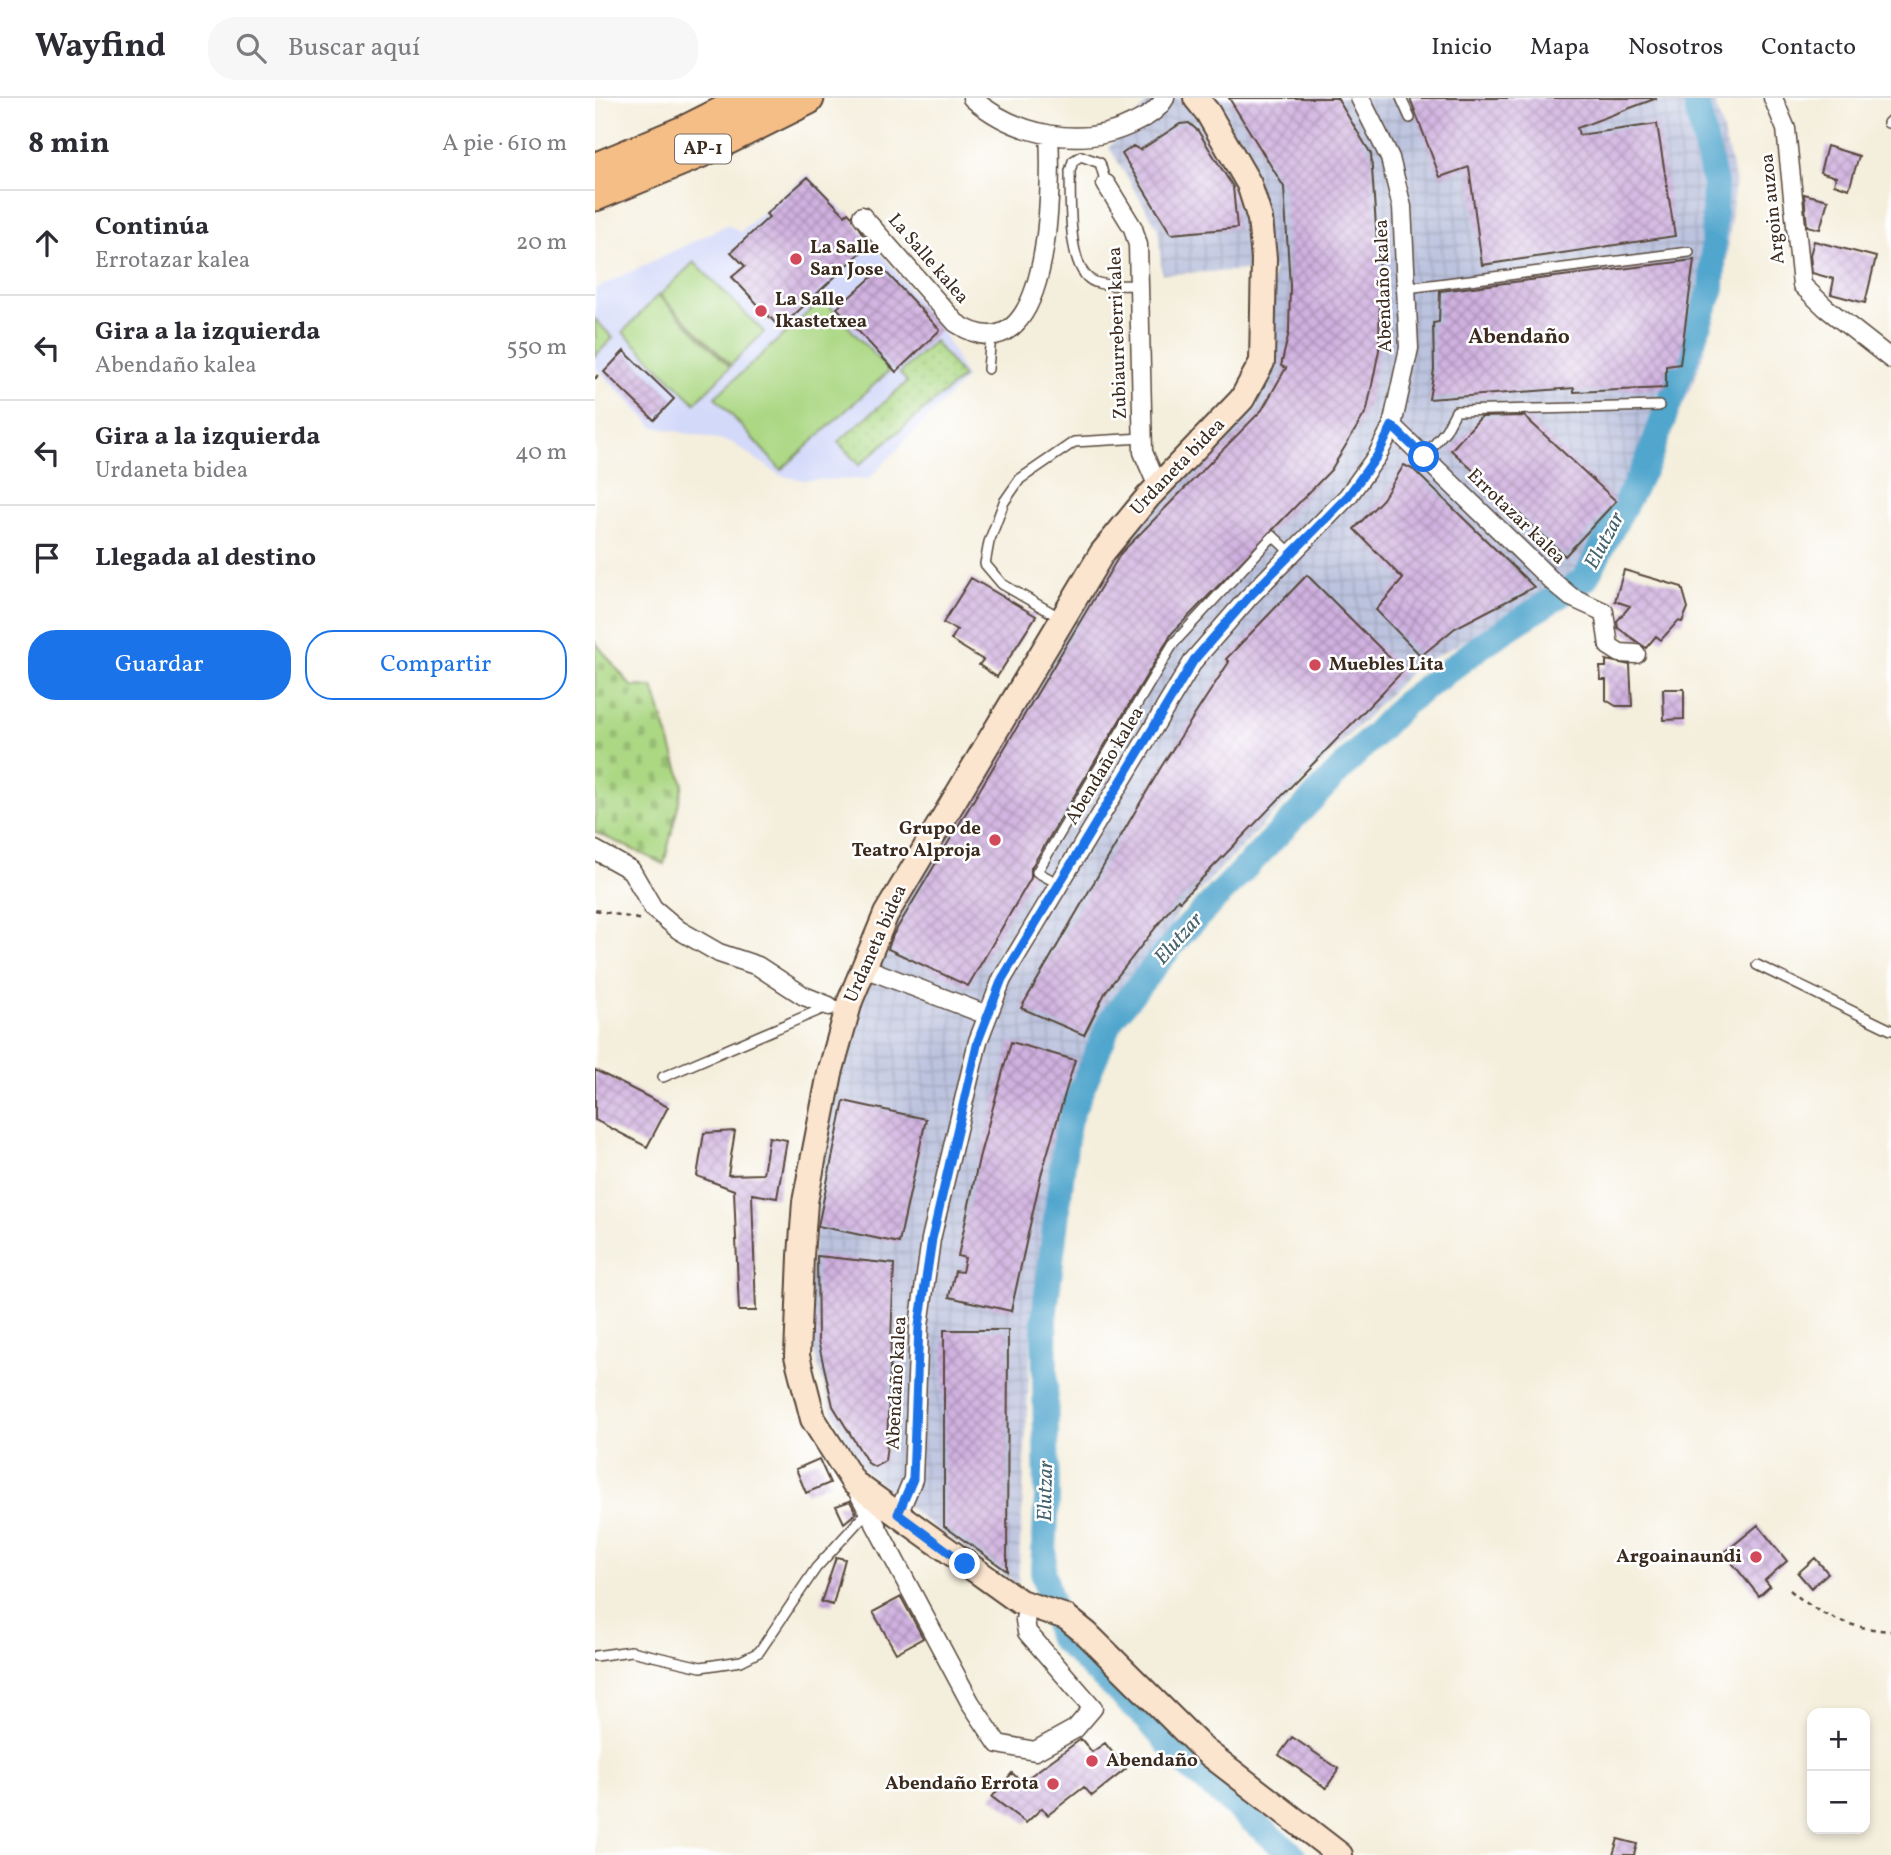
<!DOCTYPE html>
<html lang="es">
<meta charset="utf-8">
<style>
body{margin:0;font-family:Vollkorn,serif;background:#f7f7f7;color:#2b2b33}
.controls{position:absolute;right:21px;bottom:21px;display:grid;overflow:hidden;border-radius:14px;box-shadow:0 4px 10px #0003}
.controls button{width:63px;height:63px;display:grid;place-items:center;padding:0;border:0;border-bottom:2px solid #e1e1e2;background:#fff;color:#2b2b33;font:35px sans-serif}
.stop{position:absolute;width:21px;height:21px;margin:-16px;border:5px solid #1a73e8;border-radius:50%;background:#fff}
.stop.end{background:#1a73e8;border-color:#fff;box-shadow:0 2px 7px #0008}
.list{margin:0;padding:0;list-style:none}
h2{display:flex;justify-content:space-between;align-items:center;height:91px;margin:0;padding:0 28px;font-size:30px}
h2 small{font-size:23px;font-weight:400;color:#7c7c81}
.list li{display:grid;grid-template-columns:46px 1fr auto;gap:21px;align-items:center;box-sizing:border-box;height:105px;padding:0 28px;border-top:2px solid #e1e1e2}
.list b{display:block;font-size:26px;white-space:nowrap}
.list p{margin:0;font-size:23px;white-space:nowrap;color:#7c7c81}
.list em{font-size:23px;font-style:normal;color:#7c7c81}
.actions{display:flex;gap:14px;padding:21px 28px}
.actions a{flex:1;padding:16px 0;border:2px solid #1a73e8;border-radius:28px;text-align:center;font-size:24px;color:#1a73e8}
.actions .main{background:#1a73e8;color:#fff}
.icon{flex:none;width:38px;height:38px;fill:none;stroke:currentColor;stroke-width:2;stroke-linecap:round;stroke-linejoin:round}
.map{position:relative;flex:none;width:1296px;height:1757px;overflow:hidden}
header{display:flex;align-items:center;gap:42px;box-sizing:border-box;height:98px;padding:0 35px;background:#fff;border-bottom:2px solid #e1e1e2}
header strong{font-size:33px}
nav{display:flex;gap:38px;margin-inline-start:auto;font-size:24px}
.search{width:490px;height:63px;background:#f7f7f7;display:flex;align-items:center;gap:18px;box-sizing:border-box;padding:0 24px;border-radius:28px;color:#7c7c81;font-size:26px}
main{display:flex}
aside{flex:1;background:#fff}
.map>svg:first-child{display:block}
</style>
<header>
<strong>Wayfind</strong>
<div class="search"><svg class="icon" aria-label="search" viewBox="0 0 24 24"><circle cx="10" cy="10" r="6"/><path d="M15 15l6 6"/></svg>Buscar aquí</div>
<nav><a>Inicio</a><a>Mapa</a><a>Nosotros</a><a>Contacto</a></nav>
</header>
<main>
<aside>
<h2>8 min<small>A pie · 610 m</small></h2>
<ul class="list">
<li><svg class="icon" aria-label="ahead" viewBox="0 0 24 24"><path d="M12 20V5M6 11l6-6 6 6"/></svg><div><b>Continúa</b><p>Errotazar kalea</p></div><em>20 m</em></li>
<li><svg class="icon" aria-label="left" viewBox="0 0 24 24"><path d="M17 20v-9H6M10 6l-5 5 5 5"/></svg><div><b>Gira a la izquierda</b><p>Abendaño kalea</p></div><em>550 m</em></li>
<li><svg class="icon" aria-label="left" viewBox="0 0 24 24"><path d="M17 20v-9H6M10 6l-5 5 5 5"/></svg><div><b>Gira a la izquierda</b><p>Urdaneta bidea</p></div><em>40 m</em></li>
<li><svg class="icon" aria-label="arrive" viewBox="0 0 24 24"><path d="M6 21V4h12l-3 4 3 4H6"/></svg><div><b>Llegada al destino</b></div></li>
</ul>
<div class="actions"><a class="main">Guardar</a><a>Compartir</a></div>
</aside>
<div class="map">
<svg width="1296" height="1757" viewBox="0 0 1296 1757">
<defs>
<pattern id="industrial-grid" width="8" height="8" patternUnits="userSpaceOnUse" patternTransform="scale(1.75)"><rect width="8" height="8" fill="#bcc3de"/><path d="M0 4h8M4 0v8" fill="none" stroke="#a2a8be"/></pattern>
<pattern id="cemetery-stones" width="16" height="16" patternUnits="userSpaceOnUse" patternTransform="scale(1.75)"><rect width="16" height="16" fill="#acd884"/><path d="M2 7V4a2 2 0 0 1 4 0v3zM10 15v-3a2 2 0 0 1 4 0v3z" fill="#95ba72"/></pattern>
<pattern id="park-dots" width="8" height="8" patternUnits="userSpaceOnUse" patternTransform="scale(1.75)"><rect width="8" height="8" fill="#acd884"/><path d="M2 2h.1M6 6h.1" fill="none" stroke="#95ba72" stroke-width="1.8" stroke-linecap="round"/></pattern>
<pattern id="building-cross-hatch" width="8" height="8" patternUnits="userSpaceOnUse" patternTransform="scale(1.75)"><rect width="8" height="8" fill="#d0b1e0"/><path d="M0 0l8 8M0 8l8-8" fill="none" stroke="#aa90b5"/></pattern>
</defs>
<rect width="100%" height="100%" fill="#fff"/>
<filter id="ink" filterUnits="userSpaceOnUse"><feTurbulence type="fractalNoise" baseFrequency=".0143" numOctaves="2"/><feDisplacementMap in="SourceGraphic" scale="14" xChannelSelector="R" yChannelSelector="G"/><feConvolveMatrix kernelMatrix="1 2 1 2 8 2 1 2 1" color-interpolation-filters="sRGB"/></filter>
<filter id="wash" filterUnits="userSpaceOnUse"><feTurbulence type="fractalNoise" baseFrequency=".00686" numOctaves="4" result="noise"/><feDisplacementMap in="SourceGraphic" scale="28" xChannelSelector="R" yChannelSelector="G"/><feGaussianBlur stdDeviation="1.57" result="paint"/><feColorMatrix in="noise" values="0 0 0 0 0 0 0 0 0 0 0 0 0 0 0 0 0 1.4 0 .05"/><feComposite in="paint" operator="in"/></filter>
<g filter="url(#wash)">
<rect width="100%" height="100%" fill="#f4eedc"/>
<path fill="#d3d9f9" d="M212,76L275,141L349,236L371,280L274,381L208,382L186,378L136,344L59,329L0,269V191L132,127L145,134Z"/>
<path fill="url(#industrial-grid)" d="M557,0H1119L1140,81L1129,190L1100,281L1036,419L948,501L819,570L582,816L500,972L437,1220L423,1486L335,1427L260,1364L234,1304L209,1221L245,936L279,848L526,436L661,296L679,171L567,176L563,131L514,49Z"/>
<path fill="#acd884" stroke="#748151" stroke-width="2" d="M99,164L169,234L136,267L65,197Z
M63,197L135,269L100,305L28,234Z
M228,201L294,273L186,372L120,299Z
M0,221L18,240L0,258Z"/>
<path fill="url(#cemetery-stones)" stroke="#748151" stroke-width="2" d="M0,544L36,588L58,589L88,686L69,766L0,734Z"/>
<path fill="url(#park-dots)" stroke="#748151" stroke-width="2" d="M339,243L368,279L264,367L243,344L312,284L305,275Z"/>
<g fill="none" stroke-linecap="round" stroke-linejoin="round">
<path stroke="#51a6cd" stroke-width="26" d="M698,1757L594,1669L552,1621L464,1538L448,1473L452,1399L449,1221L473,1023L517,920L586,836L810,605L890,545L990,481L1052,365L1117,190L1120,86L1100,0"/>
</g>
<g id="blocks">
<path fill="url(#building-cross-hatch)" d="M634,0H742L776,56L785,187L784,252L772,312L736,372L577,535L436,770V780L373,888L293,851L298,837L526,455L667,312L691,270L686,268L694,234L695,188L689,89Z
M815,0H1062L982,30L984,37L1062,26L1080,138L887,167L874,69L845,79Z
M594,25L603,33L638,89L642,130L576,136L527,56L538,48L545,52L585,26Z
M1232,48L1264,58L1254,91L1239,86L1241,79L1225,74Z
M213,79L250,117L253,114L256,117L274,147L185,230L137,179L150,168L136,154L174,119L171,116Z
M1209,96L1233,102L1225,131L1212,128Z
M1219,143L1281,159L1270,205L1236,196L1239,181L1217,175L1215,157Z
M1099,162L1085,266L1071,268V290L979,294V290L834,301L839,272L838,225L844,224L845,193Z
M287,170L345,232L301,274L242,210Z
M29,253L79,301L59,322L9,274Z
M929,318L1021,403L970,458L856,352L886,319Z
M809,367L819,372L939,489L860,530L826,558L781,512L808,481L759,431L788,401Z
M1029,472L1087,489L1093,510L1087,524L1083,523L1066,542L1061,538L1051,550L1023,530L1022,523L1035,508L1020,503Z
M712,477L808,573L585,803L583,801L511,893L489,937L426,910L566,669L634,564L631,561Z
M376,480L441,518L402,579L384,567L388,562L356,542L362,532L348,525Z
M1011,562L1035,567L1037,608H1021L1011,602V582H1006L1005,569H1011Z
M1068,591H1089V621L1069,622Z
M416,944L480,962L446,1077L416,1213L354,1199L360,1173L367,1174L370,1160L363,1158L384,1060Z
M0,972L73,1009L52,1049L0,1022Z
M249,1003L331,1021L304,1145L223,1128Z
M140,1033L133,1077L168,1076L174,1039L192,1042L182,1100L157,1096L161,1213H144L139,1092L102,1078L109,1035Z
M222,1158L299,1166L292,1347L290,1363L280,1369L273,1365L238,1308L223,1243Z
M349,1232H413L412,1473L349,1428Z
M224,1361L235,1385L211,1395L201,1371Z
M255,1403L261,1415L249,1425L241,1408Z
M1163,1427L1192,1463L1170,1482L1175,1488L1164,1498L1129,1455Z
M241,1459L250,1461L238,1507L226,1504Z
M1220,1460L1233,1475L1216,1490L1203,1475Z
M306,1499L328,1540L301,1555L278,1514Z
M697,1639L744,1671L731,1690L684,1657Z
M486,1641L497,1654L510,1645L531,1671L497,1698L489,1689L453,1717L447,1710L431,1725L397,1699L417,1675L427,1684Z
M1023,1741L1042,1746L1039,1757H1018Z"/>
</g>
</g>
<g filter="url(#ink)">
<use href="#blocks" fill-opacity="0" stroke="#57473a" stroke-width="2"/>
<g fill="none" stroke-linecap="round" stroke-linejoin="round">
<defs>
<path id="lane" d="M806,0L815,20
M1293,25L1296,22
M511,86L505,65L486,58L478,63L475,73C476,99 471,174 500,184C513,189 530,187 543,187
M812,190L1094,154
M393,271L396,237
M829,359L851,332L861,313L1064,308
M464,519L407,486L390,466L394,444L409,404L425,381L479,344L548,340
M464,786L442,774L578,546L678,438L697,456
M1162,867L1296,932
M68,979L234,908
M0,1558L36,1553L106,1569L146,1563L164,1554L221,1470L273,1413"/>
<path id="street" d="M377,0C421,38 488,52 541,24C552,19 564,11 570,0
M1178,0L1191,31L1207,187L1231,210L1296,261
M511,86L538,130L543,147L548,354L563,389
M267,118L361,225C457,288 457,87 454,37
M797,328L957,483L976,499L1009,514L1014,548L1025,555L1041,556
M0,752L36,772L58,810L84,832L124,855L163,868L209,898L234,908
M267,869L392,917
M260,1388L375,1604L403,1646L440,1653L480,1631L498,1610L432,1534L430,1522L433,1507
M303,1416L318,1381L324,1228L336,1141L383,943L407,881L599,562L653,500L753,398L782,358L797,328L814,250L807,109L795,60L765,0"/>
<path id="secondary" d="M601,0L613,15L654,86L665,121L669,160L667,264L647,301L553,399L507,455L291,816L255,903L235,975L210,1104L206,1158L202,1258L218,1321L259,1385L425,1504L471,1519L492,1536L609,1652L745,1757"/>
<path id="highway" d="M0,72L91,34L159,0
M0,96L107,52L212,0"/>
</defs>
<use href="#lane" stroke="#57473a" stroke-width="12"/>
<use href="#street" stroke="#57473a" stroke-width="21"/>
<use href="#secondary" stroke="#57473a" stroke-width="28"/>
<use href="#highway" stroke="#57473a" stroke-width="37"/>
<path stroke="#57473a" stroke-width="2.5" stroke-dasharray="5 5" stroke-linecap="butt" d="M0,281L5,274
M0,812L48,822
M1195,1492C1226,1519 1254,1530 1296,1533"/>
<use href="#lane" stroke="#fff" stroke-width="9"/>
<use href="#street" stroke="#fff" stroke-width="18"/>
<use href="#secondary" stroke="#fbe5cf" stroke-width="24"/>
<use href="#highway" stroke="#f6be87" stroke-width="33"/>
</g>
</g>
<g fill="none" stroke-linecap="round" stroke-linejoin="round" filter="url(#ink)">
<path stroke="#1a73e8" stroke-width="9" d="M370,1466L303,1416L318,1381L324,1228L337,1141L383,943L407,881L599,562L653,500L753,398L782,358L797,328L829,359"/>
</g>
<g fill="#d1495b" stroke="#fff" stroke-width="2.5">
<circle cx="201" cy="161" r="7"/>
<circle cx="166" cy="213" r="7"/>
<circle cx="720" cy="567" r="7"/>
<circle cx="400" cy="742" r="7"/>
<circle cx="1161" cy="1459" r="7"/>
<circle cx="497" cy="1663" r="7"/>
<circle cx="458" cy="1686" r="7"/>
</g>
<g text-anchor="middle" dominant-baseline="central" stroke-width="5" stroke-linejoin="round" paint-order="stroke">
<rect fill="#fff" stroke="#766a62" stroke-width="2" x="80" y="36.5" width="56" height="29" rx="5"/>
<g font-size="18" font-weight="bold" fill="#3b2a1e">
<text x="108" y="51">AP-1</text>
</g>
<g font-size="19" fill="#3b2a1e" stroke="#fff">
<text transform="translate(1178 111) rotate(-96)">Argoin auzoa</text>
<text transform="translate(333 161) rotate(49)">La Salle kalea</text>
<text transform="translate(789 188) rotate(-92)">Abendaño kalea</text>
<text transform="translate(523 235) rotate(-92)">Zubiaurreberri kalea</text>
<text transform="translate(583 369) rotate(-46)">Urdaneta bidea</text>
<text transform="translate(921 419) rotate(44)">Errotazar kalea</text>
<text transform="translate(510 668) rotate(-59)">Abendaño kalea</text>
<text transform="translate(281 846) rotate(-66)">Urdaneta bidea</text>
<text transform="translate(302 1285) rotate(-87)">Abendaño kalea</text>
</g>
<g font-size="19" font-weight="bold" fill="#3b2a1e" stroke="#fff" text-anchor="start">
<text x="215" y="150">La Salle<tspan x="215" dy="22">San Jose</tspan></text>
<text x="180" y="202">La Salle<tspan x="180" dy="22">Ikastetxea</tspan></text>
<text x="734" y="567">Muebles Lita</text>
<text x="386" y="731" text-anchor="end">Grupo de<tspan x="386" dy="22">Teatro Alproja</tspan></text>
<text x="1147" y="1459" text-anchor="end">Argoainaundi</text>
<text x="511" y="1663">Abendaño</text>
<text x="444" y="1686" text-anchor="end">Abendaño Errota</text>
</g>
<g font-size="21" font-weight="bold" fill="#3b2a1e" stroke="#fff">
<text x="924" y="239">Abendaño</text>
</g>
<g font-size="21" font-style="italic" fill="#45626d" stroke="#fff">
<text transform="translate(1010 443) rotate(-62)">Elutzar</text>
<text transform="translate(584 841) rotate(-48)">Elutzar</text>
<text transform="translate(451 1393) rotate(-89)">Elutzar</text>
</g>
</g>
</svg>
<div class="controls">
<button>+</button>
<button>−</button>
</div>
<div class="stop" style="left:829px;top:359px"></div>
<div class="stop end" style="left:370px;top:1466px"></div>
</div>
</main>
